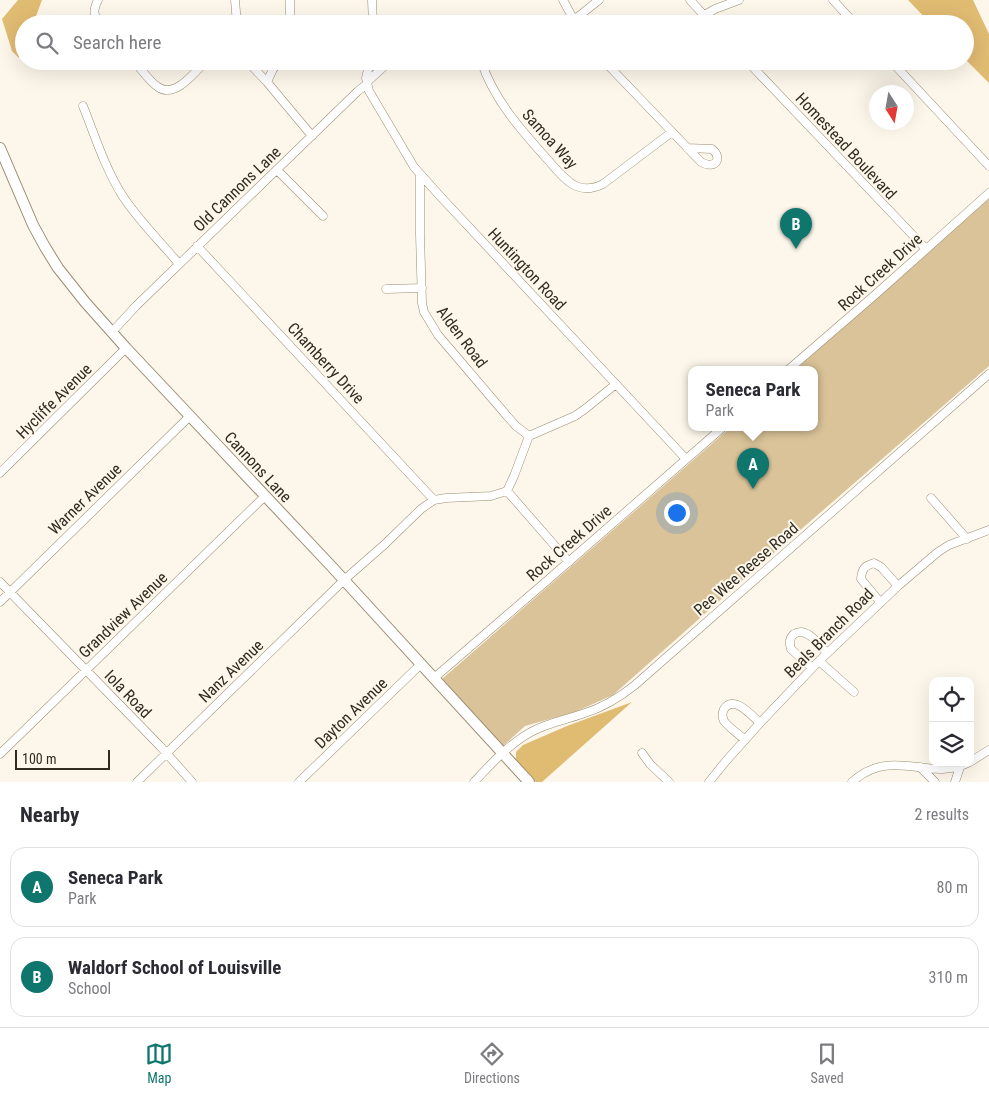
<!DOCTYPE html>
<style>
body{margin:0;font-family:"Roboto Condensed",sans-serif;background:#f7f7f7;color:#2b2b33}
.controls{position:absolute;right:15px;bottom:15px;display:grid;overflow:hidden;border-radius:10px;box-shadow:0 5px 20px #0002}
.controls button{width:45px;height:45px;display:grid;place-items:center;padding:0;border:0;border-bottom:1px solid #e1e1e2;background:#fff;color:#2b2b33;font:25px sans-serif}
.compass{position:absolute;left:869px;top:85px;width:45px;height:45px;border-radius:50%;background:#fff;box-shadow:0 5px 20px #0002;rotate:169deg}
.scale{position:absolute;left:15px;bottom:12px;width:95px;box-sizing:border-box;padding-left:5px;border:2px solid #312b20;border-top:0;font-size:14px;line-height:18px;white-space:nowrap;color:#312b20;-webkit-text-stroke:4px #fdf7eb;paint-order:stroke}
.you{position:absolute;left:676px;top:512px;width:18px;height:18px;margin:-12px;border:4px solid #fff;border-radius:50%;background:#1a73e8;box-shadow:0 0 0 8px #1a73e833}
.badge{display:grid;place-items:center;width:32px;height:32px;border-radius:50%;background:#0f766e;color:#fff;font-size:16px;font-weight:700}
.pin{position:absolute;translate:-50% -41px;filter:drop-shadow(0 1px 2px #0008)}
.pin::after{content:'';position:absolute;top:26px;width:18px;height:15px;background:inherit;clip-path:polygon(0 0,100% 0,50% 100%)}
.popup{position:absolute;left:688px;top:366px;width:130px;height:65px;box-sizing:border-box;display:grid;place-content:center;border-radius:10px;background:#fff;filter:drop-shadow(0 1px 4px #0005);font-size:16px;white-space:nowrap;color:#7c7c81}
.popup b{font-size:19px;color:#2b2b33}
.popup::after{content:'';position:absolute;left:50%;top:100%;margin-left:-10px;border:10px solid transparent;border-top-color:#fff}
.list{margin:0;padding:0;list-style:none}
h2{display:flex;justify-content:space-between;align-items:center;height:65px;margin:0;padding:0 20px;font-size:21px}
h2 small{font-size:16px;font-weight:400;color:#7c7c81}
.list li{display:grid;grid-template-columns:32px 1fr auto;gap:15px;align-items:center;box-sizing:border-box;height:80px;margin:0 10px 10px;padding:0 10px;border:1px solid #e1e1e2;border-radius:15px}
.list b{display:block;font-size:19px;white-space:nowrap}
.list p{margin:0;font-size:16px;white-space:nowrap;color:#7c7c81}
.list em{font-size:16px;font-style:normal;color:#7c7c81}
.icon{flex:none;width:28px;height:28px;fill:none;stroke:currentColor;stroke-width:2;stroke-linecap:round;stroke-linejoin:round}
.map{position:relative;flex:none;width:989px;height:782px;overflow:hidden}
.search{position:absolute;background:#fff;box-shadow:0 5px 20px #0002;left:15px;right:15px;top:15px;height:55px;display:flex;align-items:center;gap:12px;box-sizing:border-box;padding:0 18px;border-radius:28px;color:#7c7c81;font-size:19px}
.sheet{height:245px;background:#fff}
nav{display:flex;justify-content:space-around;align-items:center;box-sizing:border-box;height:70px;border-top:1px solid #e1e1e2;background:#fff;font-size:14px;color:#7c7c81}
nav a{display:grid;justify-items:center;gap:2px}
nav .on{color:#0f766e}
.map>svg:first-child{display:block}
</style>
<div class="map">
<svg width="989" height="782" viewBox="0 0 989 782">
<rect width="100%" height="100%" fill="#fdf7eb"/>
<path fill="#dac398" d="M989,199V366L760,565L613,695L575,712L525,726L503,746L442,679L730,428H814V370H795Z"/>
<path fill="#e0bb72" d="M18,0H42L36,16L29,24H24V51L19,58L12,51L2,19Z
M908,0H973L989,34V83L965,59V24H931Z
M632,702L542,782H536L516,762V752L523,745L567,726Z"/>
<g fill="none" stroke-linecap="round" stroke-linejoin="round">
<defs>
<path id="minor" d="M98,0C93,10 93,15 100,24
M235,0L237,24
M372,0L373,24
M563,0L575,22
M690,0L712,24
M833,0L855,24
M703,16L715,9L739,0
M290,24V0
M567,24L579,16L599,0
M134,61C142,70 149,81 158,87C175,99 195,72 206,61
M247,61L267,82L312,136
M370,61L366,78L369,91L414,167L439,195L686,459
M481,61C494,100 521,130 548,160C556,169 565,181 576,186C585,190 595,188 603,184L672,132
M604,61L701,162C714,170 724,159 712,149L687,148
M747,61L926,249
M891,61L989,166
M267,82L273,69L281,61
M367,82L390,61
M83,106C95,136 105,168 122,195C138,220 160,241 179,264
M277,170L323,216
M420,175V234L422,303L424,312L438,335L507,416L516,426L529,436
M197,246L434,500
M386,289L422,288
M112,332L136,306L358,91L367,84
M788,370L876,294L989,193
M0,473L126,348
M507,491L569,562
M931,498L967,539
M0,582L160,746L192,782
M0,602L190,416
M880,602L861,579C862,569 864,566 874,563L881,567L898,586
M819,661L854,692
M812,668L791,649C789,643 789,638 794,634C807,626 819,645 827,653
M434,678L542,585L722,428
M745,740C739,734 729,728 724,721C722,717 722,713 724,709C734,694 752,716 760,723
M642,753L650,764L669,782
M0,754L265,496
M970,762L989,750
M920,767L935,782
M137,782L344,580L385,544L421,509L434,500L446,498L491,496L507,491L514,476L529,436L575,416L585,409L616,384
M299,782L421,664
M474,782C491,764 509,744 531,732C547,723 565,720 582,714C602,708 619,698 635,685L989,374
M709,782L726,761L760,723L819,661L898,586L938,552L949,545L989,530
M852,782C892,746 928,782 968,763
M955,782L960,767"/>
<path id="secondary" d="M0,148L33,225L45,247L58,268L85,302L126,348L333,568L529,782"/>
</defs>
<use href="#minor" stroke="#9b8c71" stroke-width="9"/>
<use href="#secondary" stroke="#9b8c71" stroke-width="12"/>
<use href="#minor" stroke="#fff" stroke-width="8"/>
<use href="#secondary" stroke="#fff" stroke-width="10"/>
</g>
<g text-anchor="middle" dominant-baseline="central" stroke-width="4" stroke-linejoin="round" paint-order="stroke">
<g font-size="16" fill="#312b20" stroke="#fdf7eb">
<text transform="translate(550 139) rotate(48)">Samoa Way</text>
<text transform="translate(846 146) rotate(47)">Homestead Boulevard</text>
<text transform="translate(237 189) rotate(-44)">Old Cannons Lane</text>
<text transform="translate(527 269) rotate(47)">Huntington Road</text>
<text transform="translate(880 272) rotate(-42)">Rock Creek Drive</text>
<text transform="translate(462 337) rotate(53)">Alden Road</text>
<text transform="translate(326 363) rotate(47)">Chamberry Drive</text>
<text transform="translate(54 401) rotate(-45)">Hycliffe Avenue</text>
<text transform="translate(258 467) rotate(47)">Cannons Lane</text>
<text transform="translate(85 499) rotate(-44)">Warner Avenue</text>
<text transform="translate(569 543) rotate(-41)">Rock Creek Drive</text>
<text transform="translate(746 569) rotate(-41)">Pee Wee Reese Road</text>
<text transform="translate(123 615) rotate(-44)">Grandview Avenue</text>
<text transform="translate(829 633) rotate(-45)">Beals Branch Road</text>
<text transform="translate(231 671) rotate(-44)">Nanz Avenue</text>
<text transform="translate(128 694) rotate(46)">Iola Road</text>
<text transform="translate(351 713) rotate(-44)">Dayton Avenue</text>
</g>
</g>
</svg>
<div class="controls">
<button><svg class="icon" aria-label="locate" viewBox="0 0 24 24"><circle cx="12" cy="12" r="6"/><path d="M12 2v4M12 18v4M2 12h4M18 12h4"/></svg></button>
<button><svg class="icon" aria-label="layers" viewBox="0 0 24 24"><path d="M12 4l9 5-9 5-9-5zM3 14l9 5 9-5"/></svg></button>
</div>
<svg class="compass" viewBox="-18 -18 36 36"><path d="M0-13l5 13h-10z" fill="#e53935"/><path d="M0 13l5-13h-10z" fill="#7c7c81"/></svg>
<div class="scale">100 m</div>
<div class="you"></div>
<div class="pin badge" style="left:753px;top:489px">A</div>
<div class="popup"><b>Seneca Park</b>Park</div>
<div class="pin badge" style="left:796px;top:249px">B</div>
<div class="search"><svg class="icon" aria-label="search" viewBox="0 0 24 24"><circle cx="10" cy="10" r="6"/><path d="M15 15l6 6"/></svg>Search here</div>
</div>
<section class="sheet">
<h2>Nearby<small>2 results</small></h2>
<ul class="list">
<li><span class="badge">A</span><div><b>Seneca Park</b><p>Park</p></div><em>80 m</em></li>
<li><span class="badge">B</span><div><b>Waldorf School of Louisville</b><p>School</p></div><em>310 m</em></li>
</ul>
</section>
<nav>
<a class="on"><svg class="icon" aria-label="map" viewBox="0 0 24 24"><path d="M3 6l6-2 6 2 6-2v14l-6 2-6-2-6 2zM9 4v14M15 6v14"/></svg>Map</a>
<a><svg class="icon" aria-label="directions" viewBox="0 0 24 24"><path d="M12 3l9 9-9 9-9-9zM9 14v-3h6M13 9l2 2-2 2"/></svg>Directions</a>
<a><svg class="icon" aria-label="saved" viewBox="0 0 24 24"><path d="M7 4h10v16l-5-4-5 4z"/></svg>Saved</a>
</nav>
